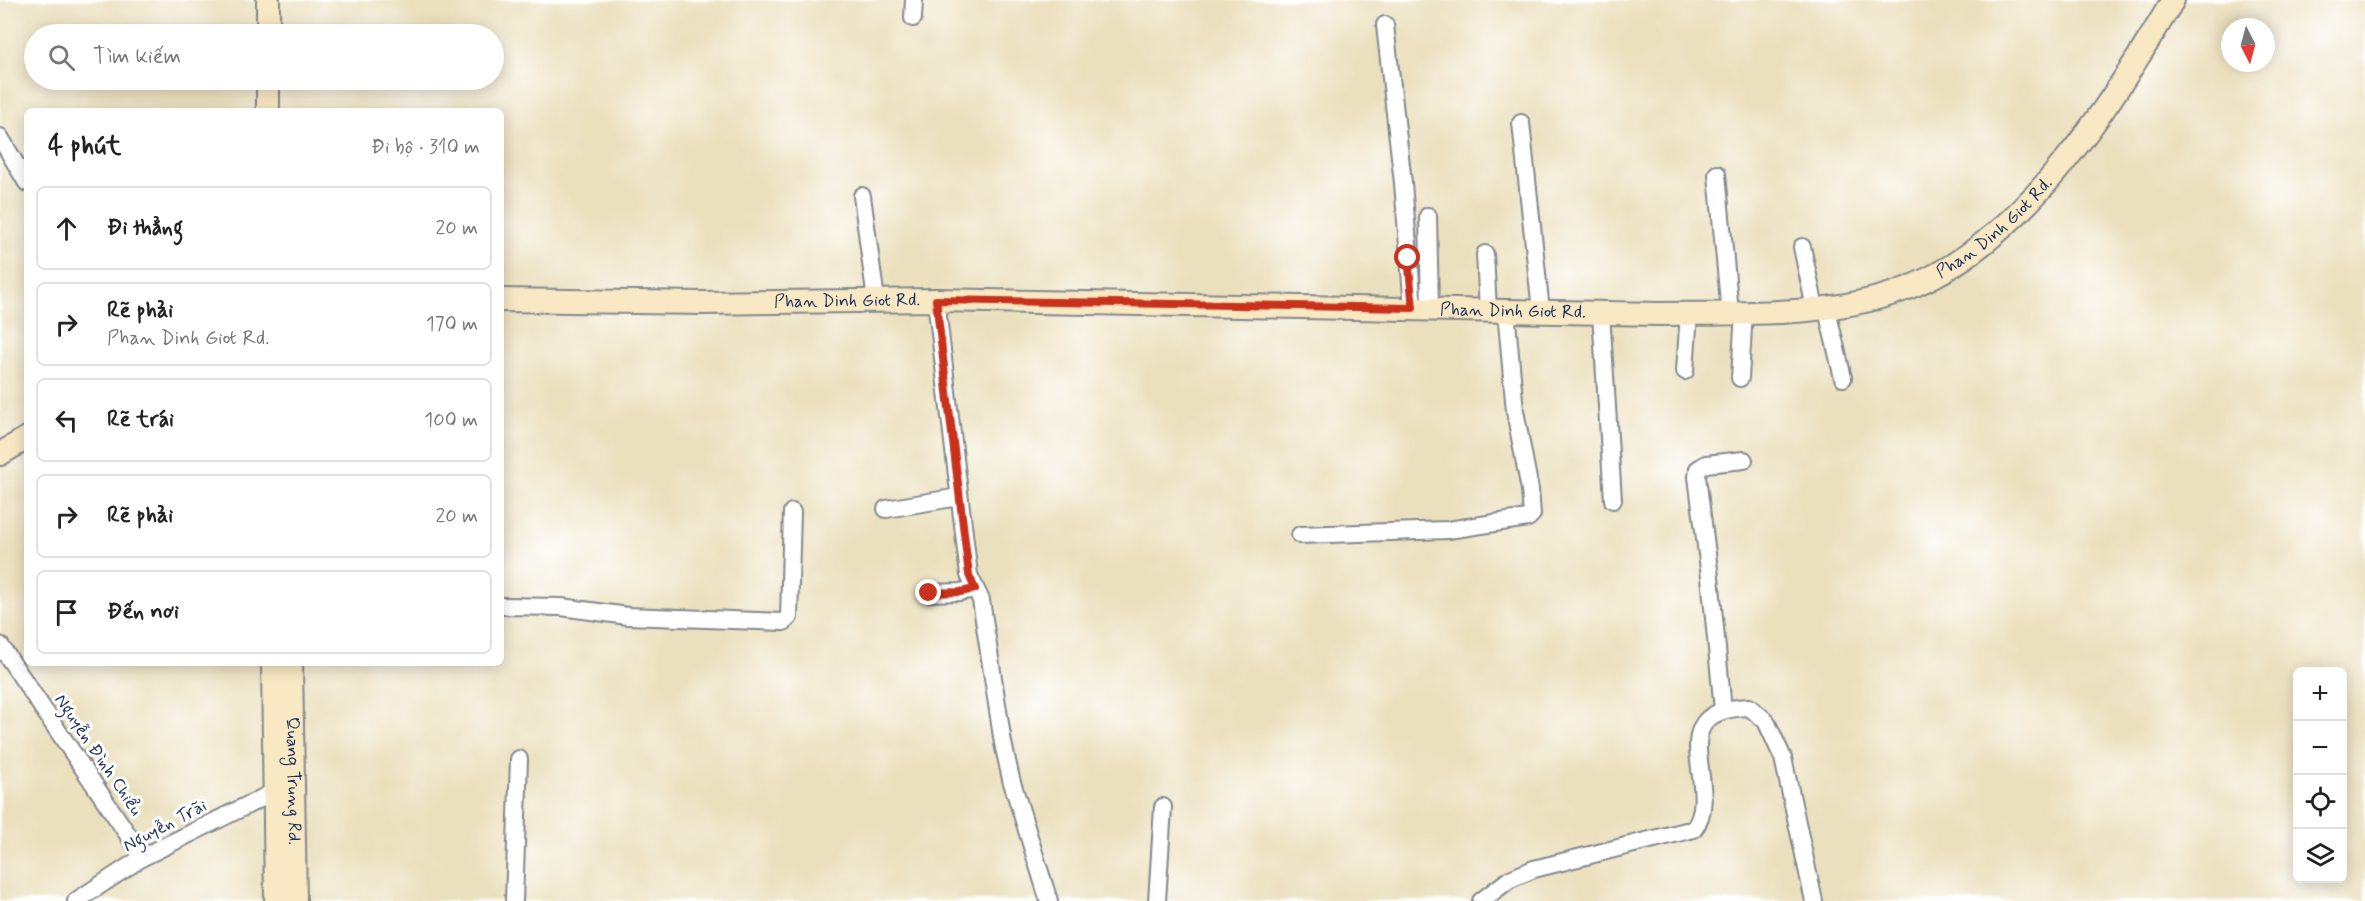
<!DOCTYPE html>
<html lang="vi">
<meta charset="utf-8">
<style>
body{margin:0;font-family:Mynerve,sans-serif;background:#f6f6f6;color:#222}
.controls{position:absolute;right:18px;bottom:18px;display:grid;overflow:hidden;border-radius:9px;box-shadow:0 3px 15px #0003}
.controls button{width:54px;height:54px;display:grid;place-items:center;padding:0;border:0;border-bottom:2px solid #e0e0e0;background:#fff;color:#222;font:30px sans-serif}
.compass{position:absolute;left:2221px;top:18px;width:54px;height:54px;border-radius:50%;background:#fff;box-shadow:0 3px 15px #0003;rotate:174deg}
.stop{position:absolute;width:18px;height:18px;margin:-14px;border:4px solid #c8321e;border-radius:50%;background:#fff}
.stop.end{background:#c8321e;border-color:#fff;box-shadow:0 2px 6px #0008}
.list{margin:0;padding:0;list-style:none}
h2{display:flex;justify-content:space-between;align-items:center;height:78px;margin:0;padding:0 24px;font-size:26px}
h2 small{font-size:20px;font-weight:400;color:#767676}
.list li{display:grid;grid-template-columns:39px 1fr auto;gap:18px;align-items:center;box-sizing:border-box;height:84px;margin:0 12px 12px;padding:0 12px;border:2px solid #e0e0e0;border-radius:9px}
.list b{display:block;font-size:22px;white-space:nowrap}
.list p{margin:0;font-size:20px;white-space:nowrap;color:#767676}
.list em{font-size:20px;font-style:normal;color:#767676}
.icon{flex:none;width:33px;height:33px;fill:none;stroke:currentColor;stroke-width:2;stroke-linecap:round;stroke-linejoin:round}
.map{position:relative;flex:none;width:2365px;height:901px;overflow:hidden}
.search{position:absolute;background:#fff;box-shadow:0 3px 15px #0003;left:24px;top:24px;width:480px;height:66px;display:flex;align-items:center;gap:15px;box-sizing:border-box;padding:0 21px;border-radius:33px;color:#767676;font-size:22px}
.panel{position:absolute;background:#fff;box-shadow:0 3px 15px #0003;left:24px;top:108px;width:480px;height:558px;border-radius:9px}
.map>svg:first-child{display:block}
</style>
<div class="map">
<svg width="2365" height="901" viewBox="0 0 2365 901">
<rect width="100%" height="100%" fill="#fff"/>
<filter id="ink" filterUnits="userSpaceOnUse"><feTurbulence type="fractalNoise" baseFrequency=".0167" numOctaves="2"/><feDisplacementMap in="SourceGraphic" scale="12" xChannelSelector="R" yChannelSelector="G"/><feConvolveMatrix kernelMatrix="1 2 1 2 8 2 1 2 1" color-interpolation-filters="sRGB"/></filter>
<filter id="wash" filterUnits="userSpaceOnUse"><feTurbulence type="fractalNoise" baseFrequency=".008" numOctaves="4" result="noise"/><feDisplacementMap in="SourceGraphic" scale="24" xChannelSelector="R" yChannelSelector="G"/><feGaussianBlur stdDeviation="1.35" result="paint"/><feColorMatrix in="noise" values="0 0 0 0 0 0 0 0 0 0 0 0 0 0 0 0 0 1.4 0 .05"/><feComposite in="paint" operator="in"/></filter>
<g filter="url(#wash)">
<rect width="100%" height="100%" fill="#ebe0bd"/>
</g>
<g filter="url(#ink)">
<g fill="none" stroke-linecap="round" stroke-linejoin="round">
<defs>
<path id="street" d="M913,18L914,0
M1385,25L1403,183L1413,308
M1521,123L1541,311
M0,137L27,183
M1717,174L1730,313
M862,196L876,300
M1428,216L1430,308
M1802,247L1815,308
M1485,254L1488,310
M936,300L969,575L981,600L1003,743L1011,779L1049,901
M1826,306L1843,378
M1601,313L1613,500
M1685,371L1689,313
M1740,378L1744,312
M886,509L959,497
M1300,535L1448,530L1528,518L1532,514L1530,490L1515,411L1506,310
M929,593L960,592L975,589
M501,606L561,607L628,616L784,622L789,617L792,512
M0,645L143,857
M1723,710L1710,577L1697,477L1698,469L1706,464L1744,460
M76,901L143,857L276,791
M514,901L519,759
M1157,901L1163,807
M1481,901L1510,879L1534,869L1694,829C1725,787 1656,710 1749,707L1766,721L1783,758L1814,901"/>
<g id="secondary">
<path d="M268,34V0"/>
<path d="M268,80V111"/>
<path id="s1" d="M501,300L702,303L936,300L1659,314C1738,313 1841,318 1915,285C2027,237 2113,102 2173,0"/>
<path d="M0,454L27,438"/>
<path d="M273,663L276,901"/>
<path id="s2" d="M291,663L295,901"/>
</g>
</defs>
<use href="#street" stroke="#83888e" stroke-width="20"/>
<use href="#secondary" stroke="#83888e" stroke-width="26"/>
<use href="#street" stroke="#fff" stroke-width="16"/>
<use href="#secondary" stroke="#f8e8c3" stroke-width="22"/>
</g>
</g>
<g fill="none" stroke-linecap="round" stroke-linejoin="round" filter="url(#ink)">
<path stroke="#c8321e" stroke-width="8" d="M929,593L960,592L975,589L969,575L936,300L1413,308L1408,258"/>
</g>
<g text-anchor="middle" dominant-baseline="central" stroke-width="6" stroke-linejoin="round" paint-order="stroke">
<g font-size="18" fill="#1b2f5e" stroke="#fff">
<text stroke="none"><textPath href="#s1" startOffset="1516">Phan Dinh Giot Rd.</textPath></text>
<text stroke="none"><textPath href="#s1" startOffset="346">Phan Dinh Giot Rd.</textPath></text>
<text stroke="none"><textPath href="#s1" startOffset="1012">Phan Dinh Giot Rd.</textPath></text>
<text transform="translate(98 755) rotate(56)">Nguyễn Đình Chiểu</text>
<text stroke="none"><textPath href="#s2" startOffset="118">Quang Trung Rd.</textPath></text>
<text transform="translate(165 826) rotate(-28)">Nguyễn Trãi</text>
</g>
</g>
</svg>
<div class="controls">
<button>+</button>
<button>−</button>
<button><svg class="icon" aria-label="locate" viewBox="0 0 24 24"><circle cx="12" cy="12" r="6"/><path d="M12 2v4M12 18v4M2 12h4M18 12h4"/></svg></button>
<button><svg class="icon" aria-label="layers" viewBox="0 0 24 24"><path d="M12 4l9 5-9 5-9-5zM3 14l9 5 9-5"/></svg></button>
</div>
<svg class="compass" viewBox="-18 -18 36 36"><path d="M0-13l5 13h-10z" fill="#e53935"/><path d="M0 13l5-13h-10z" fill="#767676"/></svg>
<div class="stop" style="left:1408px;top:258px"></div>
<div class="stop end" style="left:929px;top:593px"></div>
<div class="search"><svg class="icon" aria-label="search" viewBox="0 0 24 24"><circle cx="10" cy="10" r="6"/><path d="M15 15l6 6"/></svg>Tìm kiếm</div>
<section class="panel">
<h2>4 phút<small>Đi bộ · 310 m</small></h2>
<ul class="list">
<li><svg class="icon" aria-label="ahead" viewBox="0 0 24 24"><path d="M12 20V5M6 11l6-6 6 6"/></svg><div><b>Đi thẳng</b></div><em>20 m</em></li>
<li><svg class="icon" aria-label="right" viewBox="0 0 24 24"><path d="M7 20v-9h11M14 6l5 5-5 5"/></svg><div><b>Rẽ phải</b><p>Phan Dinh Giot Rd.</p></div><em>170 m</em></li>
<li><svg class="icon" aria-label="left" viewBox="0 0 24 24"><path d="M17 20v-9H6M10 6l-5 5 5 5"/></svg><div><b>Rẽ trái</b></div><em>100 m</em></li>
<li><svg class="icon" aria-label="right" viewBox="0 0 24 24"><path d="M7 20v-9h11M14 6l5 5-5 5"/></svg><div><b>Rẽ phải</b></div><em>20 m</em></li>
<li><svg class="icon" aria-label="arrive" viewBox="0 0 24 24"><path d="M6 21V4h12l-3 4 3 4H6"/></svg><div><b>Đến nơi</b></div></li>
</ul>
</section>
</div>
